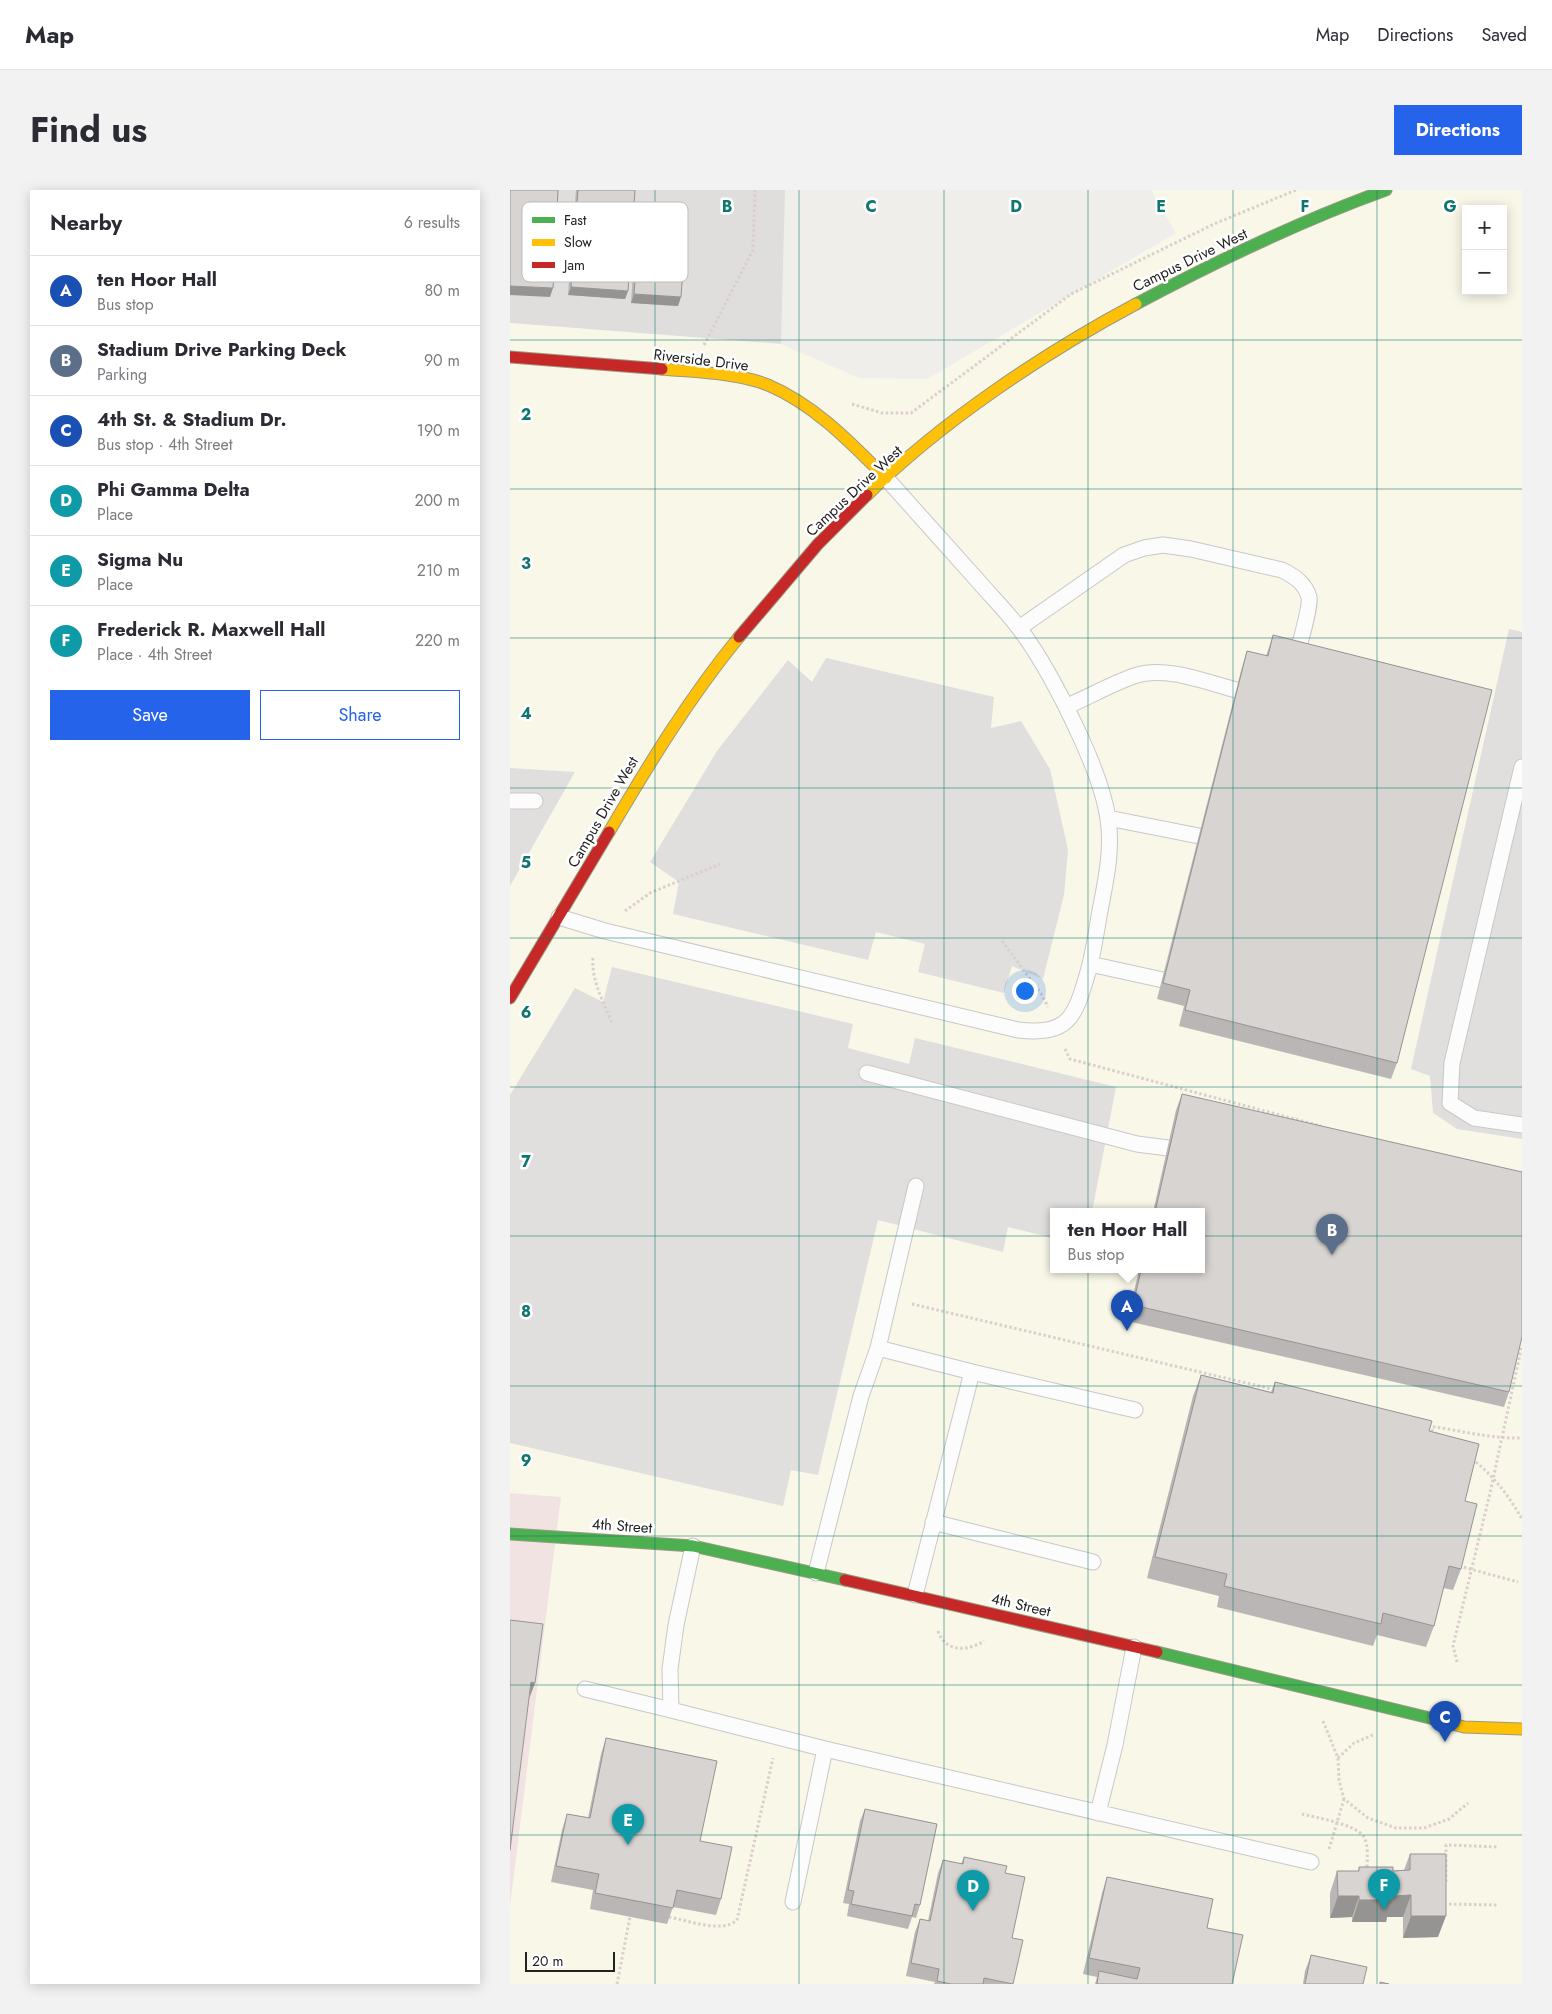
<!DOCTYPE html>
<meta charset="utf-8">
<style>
body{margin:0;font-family:Jost,sans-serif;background:#f2f2f3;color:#2b2b33}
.controls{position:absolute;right:15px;top:15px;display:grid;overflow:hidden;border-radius:0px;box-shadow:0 2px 12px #0003}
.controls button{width:45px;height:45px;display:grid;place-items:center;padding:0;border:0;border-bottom:1px solid #e1e1e2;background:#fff;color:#2b2b33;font:25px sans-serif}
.scale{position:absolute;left:15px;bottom:12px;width:90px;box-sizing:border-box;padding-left:5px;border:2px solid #222;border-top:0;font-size:14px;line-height:18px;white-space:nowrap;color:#222;-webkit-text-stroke:4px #fff;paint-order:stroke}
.you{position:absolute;left:514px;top:800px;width:18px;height:18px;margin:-12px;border:4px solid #fff;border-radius:50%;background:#1a73e8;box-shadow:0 0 0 8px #1a73e833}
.badge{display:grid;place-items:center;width:32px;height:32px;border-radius:50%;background:#2563eb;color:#fff;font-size:16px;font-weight:700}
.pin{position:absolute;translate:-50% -41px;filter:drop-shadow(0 1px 2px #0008)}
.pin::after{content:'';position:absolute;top:26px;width:18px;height:15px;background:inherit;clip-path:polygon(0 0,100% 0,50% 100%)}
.popup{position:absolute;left:540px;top:1018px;width:155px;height:65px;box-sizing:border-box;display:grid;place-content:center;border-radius:0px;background:#fff;filter:drop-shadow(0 1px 4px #0005);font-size:16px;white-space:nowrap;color:#7c7c81}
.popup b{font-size:19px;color:#2b2b33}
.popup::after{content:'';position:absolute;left:50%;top:100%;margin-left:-10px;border:10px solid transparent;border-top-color:#fff}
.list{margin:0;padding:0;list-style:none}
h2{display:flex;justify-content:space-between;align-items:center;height:65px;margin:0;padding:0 20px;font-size:21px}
h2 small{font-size:16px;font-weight:400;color:#7c7c81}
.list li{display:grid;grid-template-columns:32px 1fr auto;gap:15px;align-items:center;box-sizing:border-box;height:70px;padding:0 20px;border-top:1px solid #e1e1e2}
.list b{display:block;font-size:19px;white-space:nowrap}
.list p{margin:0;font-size:16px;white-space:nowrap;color:#7c7c81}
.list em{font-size:16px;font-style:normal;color:#7c7c81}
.actions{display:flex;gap:10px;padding:15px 20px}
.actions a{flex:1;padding:11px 0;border:1px solid #2563eb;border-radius:0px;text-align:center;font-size:18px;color:#2563eb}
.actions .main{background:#2563eb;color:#fff}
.map{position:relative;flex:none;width:1012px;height:1794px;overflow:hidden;border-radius:0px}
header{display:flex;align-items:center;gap:30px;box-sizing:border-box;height:70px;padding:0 25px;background:#fff;border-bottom:1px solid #e1e1e2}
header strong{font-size:24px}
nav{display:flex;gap:28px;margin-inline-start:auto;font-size:18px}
.intro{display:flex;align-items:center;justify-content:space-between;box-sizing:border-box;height:120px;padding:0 30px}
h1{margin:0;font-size:35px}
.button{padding:12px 22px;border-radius:0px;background:#2563eb;color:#fff;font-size:18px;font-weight:700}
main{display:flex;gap:30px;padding:0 30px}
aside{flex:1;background:#fff;border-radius:0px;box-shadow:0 2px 12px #0003}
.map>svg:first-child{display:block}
</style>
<header>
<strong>Map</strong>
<nav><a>Map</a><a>Directions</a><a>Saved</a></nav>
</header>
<div class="intro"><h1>Find us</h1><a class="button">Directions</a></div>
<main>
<aside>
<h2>Nearby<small>6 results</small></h2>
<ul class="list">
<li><span class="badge" style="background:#1a4fb4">A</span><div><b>ten Hoor Hall</b><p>Bus stop</p></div><em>80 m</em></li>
<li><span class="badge" style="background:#5c6f8a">B</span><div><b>Stadium Drive Parking Deck</b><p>Parking</p></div><em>90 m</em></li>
<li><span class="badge" style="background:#1a4fb4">C</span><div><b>4th St. &amp; Stadium Dr.</b><p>Bus stop · 4th Street</p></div><em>190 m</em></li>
<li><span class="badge" style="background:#0f9aa8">D</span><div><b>Phi Gamma Delta</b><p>Place</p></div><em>200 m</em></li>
<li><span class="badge" style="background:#0f9aa8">E</span><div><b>Sigma Nu</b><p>Place</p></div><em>210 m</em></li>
<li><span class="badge" style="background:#0f9aa8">F</span><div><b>Frederick R. Maxwell Hall</b><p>Place · 4th Street</p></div><em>220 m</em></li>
</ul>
<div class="actions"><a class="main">Save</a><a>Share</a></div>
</aside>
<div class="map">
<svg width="1012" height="1794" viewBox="0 0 1012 1794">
<rect width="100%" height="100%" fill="#f0eeeb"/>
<path fill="#dfdedc" d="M0,0H275L271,154L0,133Z"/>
<path fill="#f1e3e1" d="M0,1303L51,1307L0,1714Z"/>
<path fill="#f8f7e8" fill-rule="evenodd" d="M641,0H1012V1794H0V1717L51,1307L0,1303V133L271,154L349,188L417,189L666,43ZM956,19H993V101H956ZM543,1022H691V1080H543Z"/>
<path fill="#e0dfde" d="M999,439L1012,442V949L947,939L923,923L920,886L901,879Z
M316,468L484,507L481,538L511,531L540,579L558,660L554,705L533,789L502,776L494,803L408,782L415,754L366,742L358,770L163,724L169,692L140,672L207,561L278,470L302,492Z
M0,578L65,582L0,696Z
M102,777L343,834L338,858L399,874L405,848L606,897L582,1022H543V1048L498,1037L493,1062L368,1030L308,1285L281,1280L273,1316L0,1253V905L65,798L93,812Z"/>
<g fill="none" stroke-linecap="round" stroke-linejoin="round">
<defs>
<path id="lane" d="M509,438L614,365L634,358L653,355L681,359L772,380C784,386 795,393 799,407C801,417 789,456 786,468
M557,516C579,507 601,494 624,486C655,475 695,492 726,500
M1012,577L942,873L940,913L964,928L1012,935
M0,611H25
M598,628L689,646
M49,727L95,741L508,840C560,846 565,826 578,782C583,764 586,745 589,726C595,694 603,661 598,629C594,601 582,572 570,546C553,509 534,471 509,438C497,422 482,407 469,392C438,357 407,323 376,288
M580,774L653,790
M357,883L627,954L658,958
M368,1158L462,1182L405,1405
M462,1182L625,1220
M423,1332L583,1372
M183,1356L166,1435L160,1479L161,1520L315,1559L801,1672
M306,1383L351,1206L368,1158L406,996
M75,1499L161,1520
M588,1623L605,1555L624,1457
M283,1712L315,1559"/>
<path id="fast" d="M626,114C707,71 790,31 876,0
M0,1344L183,1356L335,1390
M647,1462L924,1529"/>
<path id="slow" d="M152,179C184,182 229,183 258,195C305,215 341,253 376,288
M357,305C431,232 534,163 626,114
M99,642C139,574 179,508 229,447
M924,1529L954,1537L1012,1539"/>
<path id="jam" d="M0,167L152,179
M229,447L308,354L357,305
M0,808L99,642
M335,1390L647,1462"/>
</defs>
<use href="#lane" stroke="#c9c8c7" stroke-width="17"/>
<use href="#fast" stroke="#999a82" stroke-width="13"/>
<use href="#slow" stroke="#999a82" stroke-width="13"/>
<use href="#jam" stroke="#999a82" stroke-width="13"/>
<path stroke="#dccecd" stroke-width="3" stroke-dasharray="2.5 2.5" stroke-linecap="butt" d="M194,155L243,60L245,0
M342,214L372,223H401L561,104L704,34L786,0
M115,721L140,703L210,674
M492,751L532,805L538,817
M83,768C81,790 94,813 102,833
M555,859L560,869L811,936
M402,1114L766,1200
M918,1236C949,1240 980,1249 1012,1248
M917,1237L929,1245
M962,1269C983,1285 999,1306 1012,1329
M949,1376L1008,1392
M428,1441C435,1462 457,1462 474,1451
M947,1472L943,1456L980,1303L1012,1155
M813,1531L828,1568L829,1590L834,1609L858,1628L886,1638H914L939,1629L958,1613
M828,1568L844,1553L865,1544
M792,1624C807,1628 846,1634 854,1647C859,1656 857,1670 857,1679
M819,1659L834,1609
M936,1692V1655L989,1657
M934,1714L989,1715
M159,1727C177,1730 212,1744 227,1730L263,1568
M107,1794L120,1727"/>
<use href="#lane" stroke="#fdfcfc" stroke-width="15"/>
<use href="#fast" stroke="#4caf50" stroke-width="11"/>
<use href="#slow" stroke="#ffc107" stroke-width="11"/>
<use href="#jam" stroke="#c62828" stroke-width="11"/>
</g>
<path fill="#b9b6b5" d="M66,0H125L118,101L115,109L58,105Z
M129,42L155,50L168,116L121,113L125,50Z
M763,445L887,873L881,889L669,836L674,816L647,809L732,477L737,461L756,466Z
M672,904L999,1202L994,1217L617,1131L629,1080H691V1022H643L666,920Z
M691,1185L761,1202L765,1192L919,1241L955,1311L951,1379L943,1400L933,1398L924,1436L916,1457L867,1445L863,1456L707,1417L709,1406L637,1388L683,1206Z
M96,1548L190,1651L211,1709L206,1725L163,1717L157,1734L80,1719L83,1700L41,1692L52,1640L57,1624L78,1628L91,1564Z
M355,1619L410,1715L406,1728L402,1727L398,1739L337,1726L339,1714L333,1713L350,1631Z
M900,1664L928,1747L893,1748V1727H877L876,1732H842V1727L820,1728V1703L827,1681H848L849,1677L883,1681L894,1680Z
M454,1667L495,1683L502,1748L503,1794H424L425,1792L396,1786L405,1742L410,1729L418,1731L428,1683L433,1670L451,1674Z
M597,1687L697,1738L722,1794H585L587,1787L573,1784L592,1703Z
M801,1765L853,1794H793L795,1781Z"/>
<path fill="#969493" d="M0,96L43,98L40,107L0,105Z
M61,97L118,101L115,109L58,105Z
M124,104L171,107L168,116L121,113Z
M21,1492L25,1493L19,1509Z
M901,1705L893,1727H877L876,1732H842L849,1710L883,1706Z
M828,1706H849L842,1727L820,1728Z
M901,1726H936L928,1747L893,1748Z"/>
<path fill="#d7d4d2" stroke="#969493" d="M0,0H48L43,98L0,96Z
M68,0H125L118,101L61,97Z
M129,42L155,43V50L175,51L171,107L124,104Z
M763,445L982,500L887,873L675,820L680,800L653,793L737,461L758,466Z
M672,904L1012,982V1147L999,1202L623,1115L631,1080H691V1022H645Z
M691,1185L763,1203L765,1192L922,1231L919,1241L969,1254L955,1311L967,1314L951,1379L939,1376L924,1436L873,1423L871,1434L714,1396L717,1384L645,1367Z
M0,1430L33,1434L25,1493L21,1492L0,1660Z
M96,1548L207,1571L190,1651L222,1657L211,1709L167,1700L163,1718L85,1703L89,1684L46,1676L57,1624L80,1628Z
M355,1619L427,1634L410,1715L405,1714L402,1726L341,1714L344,1701L338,1700Z
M900,1664H936V1726H901V1705L883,1706V1710H849V1706H828L827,1681H849V1677H883V1681L900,1680Z
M454,1667L497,1676L495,1683L515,1687L502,1748L513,1750L503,1794L474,1788L473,1794H441L427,1791L429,1779L401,1773L410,1729L420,1731L433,1670L453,1674Z
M597,1687L703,1709L697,1738L733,1745L722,1794H587L589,1781L627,1789L630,1778L579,1768Z
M801,1765L857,1777L853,1794H795Z
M870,1792L879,1794H870Z"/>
<path fill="none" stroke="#0f766e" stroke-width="1" stroke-opacity="0.55" d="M145,0V1794M289,0V1794M434,0V1794M578,0V1794M723,0V1794M867,0V1794M0,150H1012M0,299H1012M0,448H1012M0,598H1012M0,748H1012M0,897H1012M0,1046H1012M0,1196H1012M0,1346H1012M0,1495H1012M0,1645H1012"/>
<g text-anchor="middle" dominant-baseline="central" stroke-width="5" stroke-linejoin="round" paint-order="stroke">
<g font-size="15" fill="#222" stroke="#fff">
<text transform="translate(680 70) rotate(-26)">Campus Drive West</text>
<text transform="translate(191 170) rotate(7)">Riverside Drive</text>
<text transform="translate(344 301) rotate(-43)">Campus Drive West</text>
<text transform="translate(93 622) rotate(-60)">Campus Drive West</text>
<text transform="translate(112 1336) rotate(4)">4th Street</text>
<text transform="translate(511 1415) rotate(13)">4th Street</text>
</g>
</g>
<rect x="12" y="12" width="166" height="80" rx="8" fill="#fff" stroke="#bdbdbd" stroke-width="1"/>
<rect x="22" y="27" width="23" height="6" fill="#4caf50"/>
<rect x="22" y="49" width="23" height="7" fill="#ffc107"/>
<rect x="22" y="72" width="23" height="6" fill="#c62828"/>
<g font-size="14" fill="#222">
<text x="54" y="35">Fast</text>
<text x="54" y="57">Slow</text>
<text x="54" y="80">Jam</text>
</g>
<g font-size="16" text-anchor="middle" font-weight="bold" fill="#0f766e" stroke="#fff" stroke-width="5" stroke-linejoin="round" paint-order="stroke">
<text x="217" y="22">B</text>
<text x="361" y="22">C</text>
<text x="506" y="22">D</text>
<text x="651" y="22">E</text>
<text x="795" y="22">F</text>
<text x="940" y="22">G</text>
<text x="16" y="230">2</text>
<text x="16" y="379">3</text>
<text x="16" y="529">4</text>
<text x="16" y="678">5</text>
<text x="16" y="828">6</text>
<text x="16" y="977">7</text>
<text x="16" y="1127">8</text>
<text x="16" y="1276">9</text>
</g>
</svg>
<div class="controls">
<button>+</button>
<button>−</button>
</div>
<div class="scale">20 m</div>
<div class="you"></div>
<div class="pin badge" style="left:617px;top:1141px;background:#1a4fb4">A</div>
<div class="popup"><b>ten Hoor Hall</b>Bus stop</div>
<div class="pin badge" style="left:822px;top:1065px;background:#5c6f8a">B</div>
<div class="pin badge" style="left:935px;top:1552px;background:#1a4fb4">C</div>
<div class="pin badge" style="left:463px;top:1721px;background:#0f9aa8">D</div>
<div class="pin badge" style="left:118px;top:1655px;background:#0f9aa8">E</div>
<div class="pin badge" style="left:874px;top:1720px;background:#0f9aa8">F</div>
</div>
</main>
